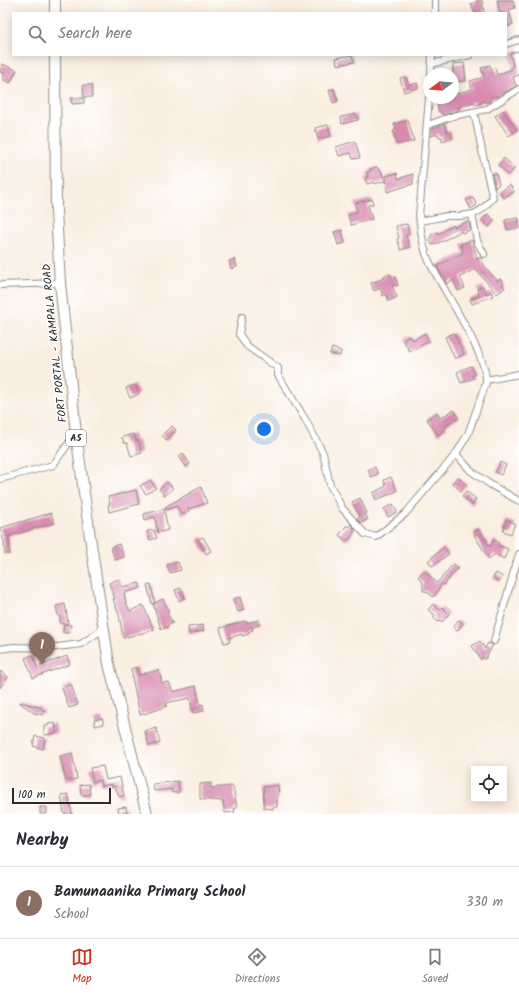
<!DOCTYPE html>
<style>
body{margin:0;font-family:Kalam,sans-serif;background:#f2f2f3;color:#2b2b33}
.controls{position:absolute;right:12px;bottom:12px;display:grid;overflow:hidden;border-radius:0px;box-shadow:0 2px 10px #0003}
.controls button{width:36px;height:36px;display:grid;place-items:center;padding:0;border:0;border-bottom:1px solid #e1e1e2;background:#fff;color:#2b2b33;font:20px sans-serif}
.compass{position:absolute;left:423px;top:68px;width:36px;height:36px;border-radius:50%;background:#fff;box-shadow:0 2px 10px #0003;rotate:254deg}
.scale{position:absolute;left:12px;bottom:10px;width:99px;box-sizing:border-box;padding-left:4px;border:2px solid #2b2b2b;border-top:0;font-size:11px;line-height:14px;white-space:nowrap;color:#2b2b2b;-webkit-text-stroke:3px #fff;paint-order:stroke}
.you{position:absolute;left:264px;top:429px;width:14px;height:14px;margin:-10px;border:3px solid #fff;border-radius:50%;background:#1a73e8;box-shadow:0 0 0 6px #1a73e833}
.badge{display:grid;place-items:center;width:26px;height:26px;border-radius:50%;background:#c8321e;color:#fff;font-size:13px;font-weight:700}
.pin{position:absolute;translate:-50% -33px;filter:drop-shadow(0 1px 2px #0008)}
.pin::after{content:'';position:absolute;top:21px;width:14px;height:12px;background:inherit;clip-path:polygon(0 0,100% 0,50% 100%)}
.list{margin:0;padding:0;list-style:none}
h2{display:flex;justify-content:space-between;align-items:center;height:52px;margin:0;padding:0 16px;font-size:17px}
h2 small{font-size:13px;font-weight:400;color:#7c7c81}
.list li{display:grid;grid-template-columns:26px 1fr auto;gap:12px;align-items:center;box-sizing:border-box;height:72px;padding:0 16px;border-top:1px solid #e1e1e2}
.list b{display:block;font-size:15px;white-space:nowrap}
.list p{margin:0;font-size:13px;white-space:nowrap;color:#7c7c81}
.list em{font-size:13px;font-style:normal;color:#7c7c81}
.icon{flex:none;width:22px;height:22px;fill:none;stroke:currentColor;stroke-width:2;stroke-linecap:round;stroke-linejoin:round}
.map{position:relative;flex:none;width:519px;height:814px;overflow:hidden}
.search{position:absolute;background:#fff;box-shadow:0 2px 10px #0003;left:12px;right:12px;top:12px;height:44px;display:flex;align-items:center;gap:10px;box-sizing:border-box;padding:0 14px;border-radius:0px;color:#7c7c81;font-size:15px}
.sheet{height:124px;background:#fff}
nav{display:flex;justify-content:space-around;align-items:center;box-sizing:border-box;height:56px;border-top:1px solid #e1e1e2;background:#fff;font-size:11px;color:#7c7c81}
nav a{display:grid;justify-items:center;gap:2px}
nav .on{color:#c8321e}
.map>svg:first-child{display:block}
</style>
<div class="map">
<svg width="519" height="814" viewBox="0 0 519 814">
<rect width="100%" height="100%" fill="#fff"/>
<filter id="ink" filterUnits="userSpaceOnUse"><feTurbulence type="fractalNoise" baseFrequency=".025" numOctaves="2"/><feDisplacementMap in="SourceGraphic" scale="8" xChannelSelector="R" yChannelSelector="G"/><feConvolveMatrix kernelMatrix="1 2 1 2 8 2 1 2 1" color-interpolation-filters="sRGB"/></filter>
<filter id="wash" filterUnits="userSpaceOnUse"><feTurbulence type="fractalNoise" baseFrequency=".012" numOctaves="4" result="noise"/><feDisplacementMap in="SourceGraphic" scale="16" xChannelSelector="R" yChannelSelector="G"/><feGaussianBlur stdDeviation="0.9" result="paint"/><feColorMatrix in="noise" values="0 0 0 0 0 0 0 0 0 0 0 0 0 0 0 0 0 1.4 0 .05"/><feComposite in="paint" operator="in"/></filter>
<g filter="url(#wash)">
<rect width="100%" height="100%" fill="#faeee0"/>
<g id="blocks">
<path fill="#d88ab1" d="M477,0H482L484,13H475L471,4L477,2Z
M497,0H513L515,8L509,10L513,24L506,27V13H500Z
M519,51V75L513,77L516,86L500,95L490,99L491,101L486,103L485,101L476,105L474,102L458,107L459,110L442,115L441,112H439L436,98H453V95L472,89L470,81L484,77L481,68L490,65L491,69L495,68L497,75L512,69V66H513L510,53Z
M352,55L354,62L337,65L336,58Z
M464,63L466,81L453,82V64Z
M2,64L17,70L10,83L2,79L5,74L0,72Z
M406,77L409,85L417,83L418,88L404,92L400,78Z
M83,85H92V97H84Z
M334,89L338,101L333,103L329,90Z
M71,98H84V103L72,104Z
M503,110L517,130L509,136L495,116Z
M356,114L358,120L342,124L341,117Z
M408,120L414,141L397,145L393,131L396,130L394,124Z
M445,124L447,132L451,131L452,138L442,141V137H439L438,134L430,136L431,129Z
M328,125L331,136L318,139L315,128Z
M355,141L360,158L353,159L351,153L339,156L336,147Z
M504,158L515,168L508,175L498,165Z
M377,167L379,171L381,170L385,181L374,184V182L367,184L365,178L368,177L367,172L371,171L370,169Z
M397,173L398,179L413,174V184L387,192L386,176Z
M496,173L499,184L495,188L492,174Z
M510,185L514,192L503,198L500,192Z
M473,198L477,205L471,209L466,200Z
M372,199L373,204L368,205L372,219L351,225L348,215L357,212L355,203Z
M488,214L495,221L489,227L482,220Z
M519,218V228L507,230L505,220Z
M469,221L470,230L462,233L461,231L443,241L432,245L429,238L432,237L431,235L438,232V234L453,225L454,227Z
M407,224L409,234L406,235L410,247L401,250L397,239L399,238L396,226Z
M342,230L345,243L338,245L334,232Z
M472,240L477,259L481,257L484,265L490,273L498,281L500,279L504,284L502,285L505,288L497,294L475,269L460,277L465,288L458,291L453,280L446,284L437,266L463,253L461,244Z
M235,259L237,267L231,269L229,261Z
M390,274L391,277L395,276L398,285L392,286L397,297L389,301L386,294L383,296L380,288L374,291L371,283L384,278L383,276Z
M483,286L486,294L491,292L493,296L472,304L470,299L480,296L477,289Z
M425,333L429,341L410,352L403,340L408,336L409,338L411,336L413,340Z
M454,333L464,354L455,359L445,337Z
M332,348L341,351L340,356L330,354Z
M471,366L475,375L472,376L474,378L461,383L457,372Z
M135,385L139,394L130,398L126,388Z
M454,410L459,418L445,426L447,428L438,435L427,419L437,412L440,418Z
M172,426L176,430L167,441L162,435Z
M134,434L136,441L138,440L142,453L131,456L127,443H124L122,437Z
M183,453L190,464L186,467L179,456Z
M500,462L506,465L501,475L496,472Z
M375,467L378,474L371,477L368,470Z
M391,477L397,491L376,500L373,493L386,486L384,480Z
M458,477L467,485L461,491L452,483Z
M150,480L156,488L146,494L140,486Z
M167,482L173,488L165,496L159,489Z
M201,487L207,503L188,509L189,511L182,515L177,506L166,510L165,507Z
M136,490L139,504L109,512L108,505L110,504L108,497Z
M466,491L476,499L472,505L462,496Z
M360,498L367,513L365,514L368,519L361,523L357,519L360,517L352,502Z
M393,504L397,512L388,517L384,509Z
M164,509L168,530L158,533L155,517L145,520L144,514Z
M51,513L54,523L9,536L10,554H5L4,542L0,528Z
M506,520L515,523L511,534L503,531Z
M351,524L355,530L349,540L348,539L346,541L339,535L346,526L348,527Z
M479,529L490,547L494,540L499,543L498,545L508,549L504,559L495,554L489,559L474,535L475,534L474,532Z
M154,530L157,538L150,540L147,531Z
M203,537L211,551L206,554L198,539Z
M119,544L124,557L115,560L111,547Z
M444,547L449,554L432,566L428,561Z
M178,562L181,570L170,573L167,565Z
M453,564L458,568L444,585L442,584L433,597L426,591H423V583L418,577L424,570L437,583Z
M496,573L503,577L499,582L493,578Z
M119,579L122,587L139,583L141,588L124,593L126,603L130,611L143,605L154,630L123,638L119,615L113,599H115L109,583Z
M151,584L155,603L152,604L147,585Z
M181,588L185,598L179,601L175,590Z
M240,597L244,610L238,612L233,599Z
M163,599L169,612L167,613L173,623L168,625V627L161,629L153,604Z
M65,604L68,623L60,624V616H58L56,606Z
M433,604L440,610L442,607L449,614L442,622L440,620L438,622L433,617L435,615L428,610Z
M259,620L260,625L252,627L253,630L248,632L249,634L242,636V634L229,638L230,642L224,643L220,628L245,621L246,623Z
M458,620L463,623L457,631L453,628Z
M64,624L71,625L70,633H63Z
M203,625L204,631L189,634L188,627Z
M480,641L485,649L488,643L493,645L485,659L482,657L481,660L472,646Z
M33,655L37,667L67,656L70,664L33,678L25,658Z
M137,667L139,675L159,670L162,683L169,682L173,692L196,686L200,705L203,704L204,711L193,713L190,698L166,703L167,706L157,710L140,715L132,677H133L131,669Z
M0,671L8,677L0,688Z
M71,684L78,705L69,708L62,688Z
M20,702L42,708V710L45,711L43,715L34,713L20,703Z
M102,718L104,724L95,726L94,720Z
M55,723L57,733L44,735V726H48V724Z
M156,728L160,743L149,746L145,731Z
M35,736L45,738L43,749L33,746Z
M72,753L77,779L66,781L60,756Z
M103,766L106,780L120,777L124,796L119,797L115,786L112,787V784L101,786L100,780L93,782L90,768Z
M178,781L179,792L172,793V789L154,791L153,784Z
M211,783V788L233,786L237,808L234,809L235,812L225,813L223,801L200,799V784Z
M89,784L90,795H81L80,785Z
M278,785L279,795H277V807H273V809L264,808L263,787Z
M68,794L72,814H64L61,795Z
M40,807H47V814H40Z
M126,807L127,814H119L118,808Z"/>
</g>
</g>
<g filter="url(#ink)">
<use href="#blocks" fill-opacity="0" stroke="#928c86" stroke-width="1"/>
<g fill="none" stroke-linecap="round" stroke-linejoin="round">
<defs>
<path id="street" d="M435,13V0
M506,44L519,40
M431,64L470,55
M431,74L432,55
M428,125L453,116L487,109L519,89
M472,214L477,241L484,254
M420,221L447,216H459L474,214L481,210L493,198L485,165L474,112
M0,285L60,283
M242,317L239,334L247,346L278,368V375L305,419L323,453L330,485L342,508L365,534L376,537L405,514L456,454L468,434L486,383C489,357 441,287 429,261C422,247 421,230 419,216L429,98
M486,380L519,374
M456,454L471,471L491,485L519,501
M0,479L53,465L76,433
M494,641L519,554
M0,649L13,647L49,648L81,644L105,628"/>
<path id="primary" d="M55,13V0
M55,55L56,211L60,283L76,433L90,537L109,664L147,814"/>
</defs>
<use href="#street" stroke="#928c86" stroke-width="8"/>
<use href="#primary" stroke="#928c86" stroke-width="12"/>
<use href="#street" stroke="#fff" stroke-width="6"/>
<use href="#primary" stroke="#fff" stroke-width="10"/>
</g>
</g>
<g text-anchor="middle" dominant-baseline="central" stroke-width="3" stroke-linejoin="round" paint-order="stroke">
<rect fill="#fff" stroke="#6b6b6b" stroke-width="1" x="66" y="430" width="20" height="16" rx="3"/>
<g font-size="10" font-weight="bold" fill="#2b2b2b">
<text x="76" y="438">A5</text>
</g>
<g font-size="11" fill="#2b2b2b" stroke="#fff">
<text transform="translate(55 343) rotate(-96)">FORT PORTAL - KAMPALA ROAD</text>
</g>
</g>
</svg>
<div class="controls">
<button><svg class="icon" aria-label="locate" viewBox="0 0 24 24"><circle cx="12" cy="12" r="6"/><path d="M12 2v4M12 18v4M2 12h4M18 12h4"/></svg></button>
</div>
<svg class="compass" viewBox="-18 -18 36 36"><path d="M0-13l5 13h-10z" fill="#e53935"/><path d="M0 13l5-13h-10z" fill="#7c7c81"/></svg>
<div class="scale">100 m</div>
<div class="you"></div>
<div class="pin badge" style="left:42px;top:665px;background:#8d6e63">1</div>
<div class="search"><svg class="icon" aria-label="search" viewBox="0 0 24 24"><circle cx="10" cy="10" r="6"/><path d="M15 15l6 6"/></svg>Search here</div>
</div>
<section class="sheet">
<h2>Nearby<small></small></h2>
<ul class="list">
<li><span class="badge" style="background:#8d6e63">1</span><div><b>Bamunaanika Primary School</b><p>School</p></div><em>330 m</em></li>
</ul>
</section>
<nav>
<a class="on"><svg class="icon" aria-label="map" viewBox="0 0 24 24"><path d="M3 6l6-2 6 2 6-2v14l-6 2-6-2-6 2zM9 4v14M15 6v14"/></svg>Map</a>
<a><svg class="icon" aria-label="directions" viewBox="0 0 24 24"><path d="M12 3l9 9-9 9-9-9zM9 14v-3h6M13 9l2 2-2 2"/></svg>Directions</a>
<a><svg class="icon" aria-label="saved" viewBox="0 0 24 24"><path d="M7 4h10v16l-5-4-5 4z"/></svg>Saved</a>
</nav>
